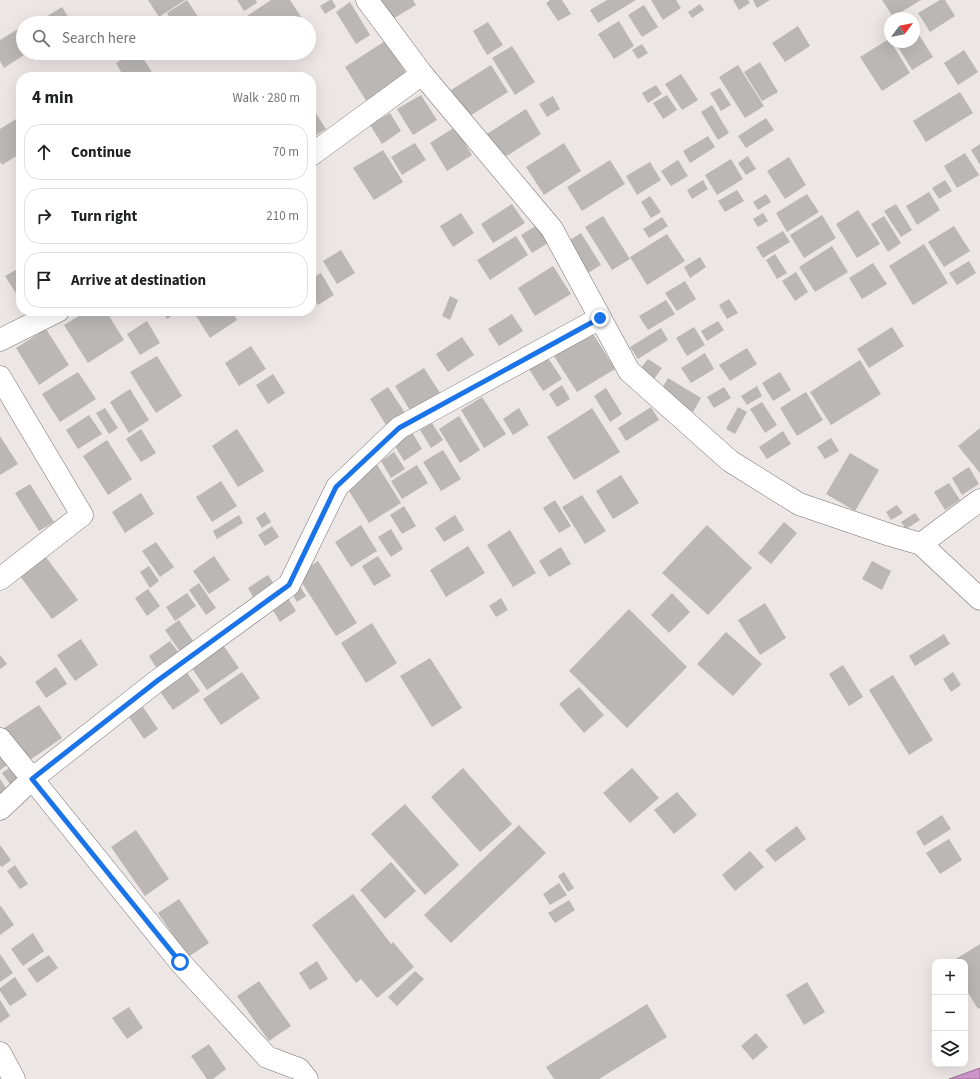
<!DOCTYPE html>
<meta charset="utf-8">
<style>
body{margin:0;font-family:"Source Sans 3",sans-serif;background:#f6f6f6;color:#202124}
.controls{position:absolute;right:12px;bottom:12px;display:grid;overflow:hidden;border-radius:8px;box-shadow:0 4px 16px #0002}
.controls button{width:36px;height:36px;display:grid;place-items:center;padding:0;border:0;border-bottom:1px solid #e0e0e0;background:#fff;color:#202124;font:20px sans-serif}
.compass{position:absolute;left:884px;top:12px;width:36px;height:36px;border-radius:50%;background:#fff;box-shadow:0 4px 16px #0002;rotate:58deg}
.stop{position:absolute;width:12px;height:12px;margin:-9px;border:3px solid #1a73e8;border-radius:50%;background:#fff}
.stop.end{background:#1a73e8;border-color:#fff;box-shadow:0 1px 4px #0008}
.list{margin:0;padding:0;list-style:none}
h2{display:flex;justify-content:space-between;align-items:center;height:52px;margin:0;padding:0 16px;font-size:17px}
h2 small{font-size:13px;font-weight:400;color:#757577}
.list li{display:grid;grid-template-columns:26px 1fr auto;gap:12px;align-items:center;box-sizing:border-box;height:56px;margin:0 8px 8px;padding:0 8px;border:1px solid #e0e0e0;border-radius:16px}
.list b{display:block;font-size:15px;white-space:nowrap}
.list em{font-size:13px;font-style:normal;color:#757577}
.icon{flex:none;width:22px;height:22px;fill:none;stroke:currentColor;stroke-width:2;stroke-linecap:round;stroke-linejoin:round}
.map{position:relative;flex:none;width:980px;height:1079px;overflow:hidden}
.search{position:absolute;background:#fff;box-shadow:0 4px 16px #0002;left:16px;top:16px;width:300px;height:44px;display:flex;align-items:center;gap:10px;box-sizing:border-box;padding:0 14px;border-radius:22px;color:#757577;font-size:15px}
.panel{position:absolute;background:#fff;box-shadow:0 4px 16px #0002;left:16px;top:72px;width:300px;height:244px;border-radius:16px}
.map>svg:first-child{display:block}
</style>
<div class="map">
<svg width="980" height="1079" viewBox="0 0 980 1079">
<rect width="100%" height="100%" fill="#ece6e5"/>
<path fill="#d094ca" stroke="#9c7196" d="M980,1068V1079H949Z"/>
<path fill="#bbb7b4" d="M148,0H185L159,17Z
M187,0L202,23H173L167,13Z
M237,0H256L257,3L244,11Z
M271,0H290L305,23H251L247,16Z
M330,0H332L336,7L325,14L320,6Z
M378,0H413L416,5L391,20Z
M550,0H562L571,14L558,21L546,3Z
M607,0H636L598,23L590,10Z
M651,0H676L681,8L663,20Z
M733,0H748L750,3L739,10Z
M753,0H770L757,8Z
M882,0H921L893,17Z
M940,0H945L955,16L930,32L918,13Z
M350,2L370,35L356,44L336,12Z
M700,4L704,10L692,18L688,12Z
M644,5L658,27L642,37L628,15Z
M62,7L72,23H36Z
M619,21L634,46L614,59L598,34Z
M488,22L503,45L487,55L473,31Z
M23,26V53H27L4,68L0,61V40Z
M798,26L810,46L785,62L772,43Z
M914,27L933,57L912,70L895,42H914Z
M889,39L910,73L882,91L860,57Z
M385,41L408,76L367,102L345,67Z
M642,44L648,53L638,59L632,50Z
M512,46L535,82L515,95L492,58Z
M964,50L978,72L958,85L944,63Z
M131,53H140L155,77H124L116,63Z
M760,62L778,92L762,101L744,72Z
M491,65L508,92L468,117L451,90Z
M738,65L764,106L745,118L719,77Z
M681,74L698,100L682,110L665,84Z
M656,85L662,94L648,103L642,93Z
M720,88L731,105L721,111L710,93Z
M960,92L973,113L926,142L913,121Z
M421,95L437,120L413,135L397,109Z
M667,95L677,110L663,119L653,103Z
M553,96L560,109L547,117L539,104Z
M712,105L729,133L718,140L701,112Z
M311,106L326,129L311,138Z
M526,109L541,134L502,159L487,134Z
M390,113L401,131L382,144L370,125Z
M21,116V153L2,165L0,162V129Z
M766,118L774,130L746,148L738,136Z
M455,127L472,155L447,171L430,143Z
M708,136L715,147L690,163L683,151Z
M415,143L426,160L402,175L391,157Z
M564,143L581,171L544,195L526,167Z
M980,144V165L971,150Z
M383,150L403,182L374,200L353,168Z
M965,153L979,175L957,188L944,166Z
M748,156L756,169L746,175L738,163Z
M789,157L806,185L785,199L767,171Z
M731,159L743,179L717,195L705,175Z
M610,160L625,184L582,211L567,187Z
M678,160L688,176L671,186L661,171Z
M650,162L661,180L637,195L626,176Z
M703,180L708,189L692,199L687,190Z
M945,180L952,191L939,199L932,188Z
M737,190L744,201L725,212L718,201Z
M929,192L940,210L917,225L906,206Z
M766,194L771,202L758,210L753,202Z
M807,194L819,212L787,232L776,213Z
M650,196L661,212L651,218L641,202Z
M512,204L525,223L493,243L481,224Z
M896,204L912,230L901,237L884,211Z
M858,210L880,244L857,258L836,224Z
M461,213L474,233L453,247L440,226Z
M763,213L768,221L758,227L753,219Z
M822,215L836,238L804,258L790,235Z
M603,216L630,259L612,270L585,227Z
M884,216L901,243L888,252L871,224Z
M662,217L668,226L649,238L643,229Z
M537,225L548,243L532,253L521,235Z
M954,226L970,251L944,267L928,242Z
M783,231L790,242L763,258L756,247Z
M581,233L601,265L585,275L565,243Z
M667,234L685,261L647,285L630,257Z
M516,236L528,255L490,280L477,260Z
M924,244L948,283L913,305L889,266Z
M832,246L848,272L815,292L799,267Z
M341,250L355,273L337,284L323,261Z
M775,254L787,273L777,279L766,260Z
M700,257L706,267L690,278L684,267Z
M969,261L976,273L957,285L949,273Z
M873,263L887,284L862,299L849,278Z
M553,266L571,294L535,316L518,288Z
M21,267V301L5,276Z
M796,272L808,292L795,301L782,281Z
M321,273L334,295L318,305L311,294V279Z
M685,281L696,299L677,311L665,293Z
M450,296L458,300L450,320L442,316Z
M729,299L738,313L727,319L719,305Z
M666,300L675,314L648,330L639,316Z
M87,311H106L124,340L88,363L64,325Z
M162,311H179L167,319Z
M193,311H232L237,320L210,338Z
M512,314L523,331L499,346L488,329Z
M147,321L160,343L140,355L127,334Z
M718,321L724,330L707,341L701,331Z
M694,327L705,345L687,356L676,338Z
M892,327L904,346L869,368L857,349Z
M661,328L668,340L638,359L630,347Z
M46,329L69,365L39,385L16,348Z
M590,329L615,369L577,392L552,353Z
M462,337L474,355L448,372L436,354Z
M251,346L266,369L239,386L225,363Z
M747,348L757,364L730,381L719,365Z
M705,353L714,369L691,383L681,368Z
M546,355L562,379L543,391L527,366Z
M157,356L182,396L156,413L130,372Z
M648,359L662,368L652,382L638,372Z
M860,360L881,394L831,425L810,392Z
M424,368L440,393L411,412L395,386Z
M78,372L96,399L60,422L42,394Z
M780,372L791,390L773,401L762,383Z
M273,374L285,393L268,404L256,385Z
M668,378L701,398L693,412L659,393Z
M562,385L570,399L557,407L549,394Z
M757,386L762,396L747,405L741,396Z
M388,387L405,413L386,425L370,399Z
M724,387L731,398L714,408L707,397Z
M606,388L622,414L610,422L594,396Z
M130,389L149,420L129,433L110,402Z
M806,392L823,420L797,436L780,408Z
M482,397L506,434L484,448L461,410Z
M762,402L777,425L765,433L750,409Z
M651,407L659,420L626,441L618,428Z
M738,407L747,412L735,434L726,429Z
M105,408L118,428L109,434L96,413Z
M519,408L529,425L513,435L503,419Z
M592,408L620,452L574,480L547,437Z
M89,415L102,434L78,449L66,430Z
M459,416L480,450L460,463L439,429Z
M432,423L443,440L431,448L420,430Z
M980,428V473L958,446Z
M141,429L156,453L141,462L126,439Z
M237,429L264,471L238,487L212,446Z
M410,429L422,449L404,461L392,441Z
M783,431L791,444L767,459L759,447Z
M0,436L18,464L0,475Z
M831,438L839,451L825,459L817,447Z
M107,440L132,479L108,495L83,456Z
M443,450L461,479L441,491L423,462Z
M394,452L405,469L391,478L381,461Z
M850,453L879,470L855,511L826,494Z
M376,463L401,503L369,523L344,483Z
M417,465L428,483L402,499L391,481Z
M969,467L979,484L962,495L952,478Z
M621,475L639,503L613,519L596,491Z
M221,481L237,506L212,522L196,497Z
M949,483L960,500L945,510L934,492Z
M30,484L54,522L39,531L15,493Z
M141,493L154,514L125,533L112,512Z
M582,495L606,531L585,544L562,507Z
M555,500L571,526L559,533L543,508Z
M897,505L903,513L891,520L886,512Z
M404,506L416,526L402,534L390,515Z
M265,512L271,522L262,528L256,518Z
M915,513L920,520L906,529L901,522Z
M239,515L243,523L217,539L213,531Z
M455,515L464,530L444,542L435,528Z
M784,522L797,533L771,564L758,553Z
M361,525L377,551L351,567L335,542Z
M707,525L752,568L708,615L662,573Z
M272,526L279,537L265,546L258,535Z
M391,529L403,549L391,557L378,537Z
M510,530L536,573L513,587L487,545Z
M156,542L174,567L160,577L142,551Z
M468,546L485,573L446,597L430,570Z
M561,547L571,564L549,577L539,561Z
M214,556L230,580L209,594L193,571Z
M378,556L391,576L374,586L362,566Z
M46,557L78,600L52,619L20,576Z
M318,561L357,623L336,636L297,575Z
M872,561L891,571L882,590L862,579Z
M149,566L159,581L150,588L140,572Z
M268,575L274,584L253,597L248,588Z
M199,583L216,608L206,615L189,590Z
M298,583L306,596L297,602L289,589Z
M148,589L160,606L147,616L135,598Z
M187,593L196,606L175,621L166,607Z
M672,593L690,612L669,633L651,615Z
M286,595L296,611L280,622L270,605Z
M501,598L508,610L496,617L489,606Z
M765,603L786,638L760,655L738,620Z
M629,609L687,667L627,728L569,671Z
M179,620L197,647L183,656L165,630Z
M372,623L397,663L366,683L341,643Z
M726,632L762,664L733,696L697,664Z
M944,634L950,644L915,666L909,656Z
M81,639L98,665L75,681L57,655Z
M170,641L181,656L159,672L149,656Z
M221,642L239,668L207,690L189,664Z
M0,655L7,664L0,669Z
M430,658L462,708L432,727L400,676Z
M843,665L863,697L849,706L829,674Z
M56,667L67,684L46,698L35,682Z
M183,667L200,691L173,710L156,686Z
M242,672L260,698L221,725L203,699Z
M953,672L961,685L951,692L943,679Z
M893,675L933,740L909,755L869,690Z
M579,687L604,715L584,733L559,704Z
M39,705L62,738L24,764L1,730Z
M143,707L158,729L144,739L129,717Z
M0,743L13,761L0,770Z
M12,766L21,780L12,787L2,773Z
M463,768L512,824L480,852L431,797Z
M632,768L659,798L630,823L603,793Z
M0,779L8,791L0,797Z
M677,792L697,815L674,834L654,810Z
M405,804L459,865L425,895L371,834Z
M942,815L951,829L924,846L916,832Z
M519,825L546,853L451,943L424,915Z
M797,826L806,839L775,862L765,850Z
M136,830L169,879L145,896L111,847Z
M949,839L962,860L940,874L926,853Z
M0,845L11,860L2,867L0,865Z
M750,851L764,867L735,891L722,875Z
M391,862L416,891L385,919L360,890Z
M15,865L28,884L20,889L7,871Z
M564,872L574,888L568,892L558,876Z
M559,883L567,895L550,905L543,894Z
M353,894L391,944L393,942L414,967L377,998L361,979L356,983L312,925Z
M179,899L209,943L188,957L158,913Z
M569,900L575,910L555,923L548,913Z
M1,906L14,925L0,935V907Z
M33,933L44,951L23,966L11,949Z
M980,944V1008L978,1009L965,988V962H951Z
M0,954L13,973L0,982Z
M49,955L58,968L37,983L27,969Z
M317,961L328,979L310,990L299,973Z
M415,971L424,979L397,1006L388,997Z
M15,977L27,995L10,1006L0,991V988Z
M259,981L291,1026L269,1041L237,996Z
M807,982L825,1012L804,1025L786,995Z
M0,1000L10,1016L0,1023Z
M647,1004L667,1037L599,1079H554L546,1067Z
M129,1007L143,1028L127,1039L112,1018Z
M756,1033L768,1047L753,1060L741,1046Z
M209,1044L226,1069L213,1079H207L191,1056Z"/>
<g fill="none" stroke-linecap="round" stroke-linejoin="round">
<defs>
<path id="street" d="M367,0L422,74L552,229L629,371L730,461L799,504L890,535L921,544L980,599
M311,155L422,74
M0,340L58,311
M0,377L82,515L0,579
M921,544L980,500
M0,739L180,962L267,1057L299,1069L307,1079
M0,809L32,779L157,681L289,585L337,487L399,428L600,318
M0,1053L14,1079"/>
</defs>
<use href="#street" stroke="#777271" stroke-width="23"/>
<use href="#street" stroke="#fff" stroke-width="22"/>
</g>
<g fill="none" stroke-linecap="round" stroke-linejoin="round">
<path stroke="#1a73e8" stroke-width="5" d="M180,962L32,779L157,681L289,585L336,487L399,428L600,318"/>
</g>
</svg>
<div class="controls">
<button>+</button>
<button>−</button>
<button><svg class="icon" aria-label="layers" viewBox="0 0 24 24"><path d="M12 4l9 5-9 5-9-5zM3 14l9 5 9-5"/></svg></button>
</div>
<svg class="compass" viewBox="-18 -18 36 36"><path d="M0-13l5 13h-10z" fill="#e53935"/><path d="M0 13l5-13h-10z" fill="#757577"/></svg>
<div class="stop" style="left:180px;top:962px"></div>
<div class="stop end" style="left:600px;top:318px"></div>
<div class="search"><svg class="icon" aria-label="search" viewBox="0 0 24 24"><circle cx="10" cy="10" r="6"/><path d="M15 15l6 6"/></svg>Search here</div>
<section class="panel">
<h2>4 min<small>Walk · 280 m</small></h2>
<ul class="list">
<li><svg class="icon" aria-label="ahead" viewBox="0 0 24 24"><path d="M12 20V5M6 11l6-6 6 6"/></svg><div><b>Continue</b></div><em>70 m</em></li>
<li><svg class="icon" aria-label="right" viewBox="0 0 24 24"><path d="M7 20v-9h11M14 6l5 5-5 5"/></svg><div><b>Turn right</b></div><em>210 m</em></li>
<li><svg class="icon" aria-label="arrive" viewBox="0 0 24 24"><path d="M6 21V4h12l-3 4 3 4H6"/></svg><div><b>Arrive at destination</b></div></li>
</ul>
</section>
</div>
